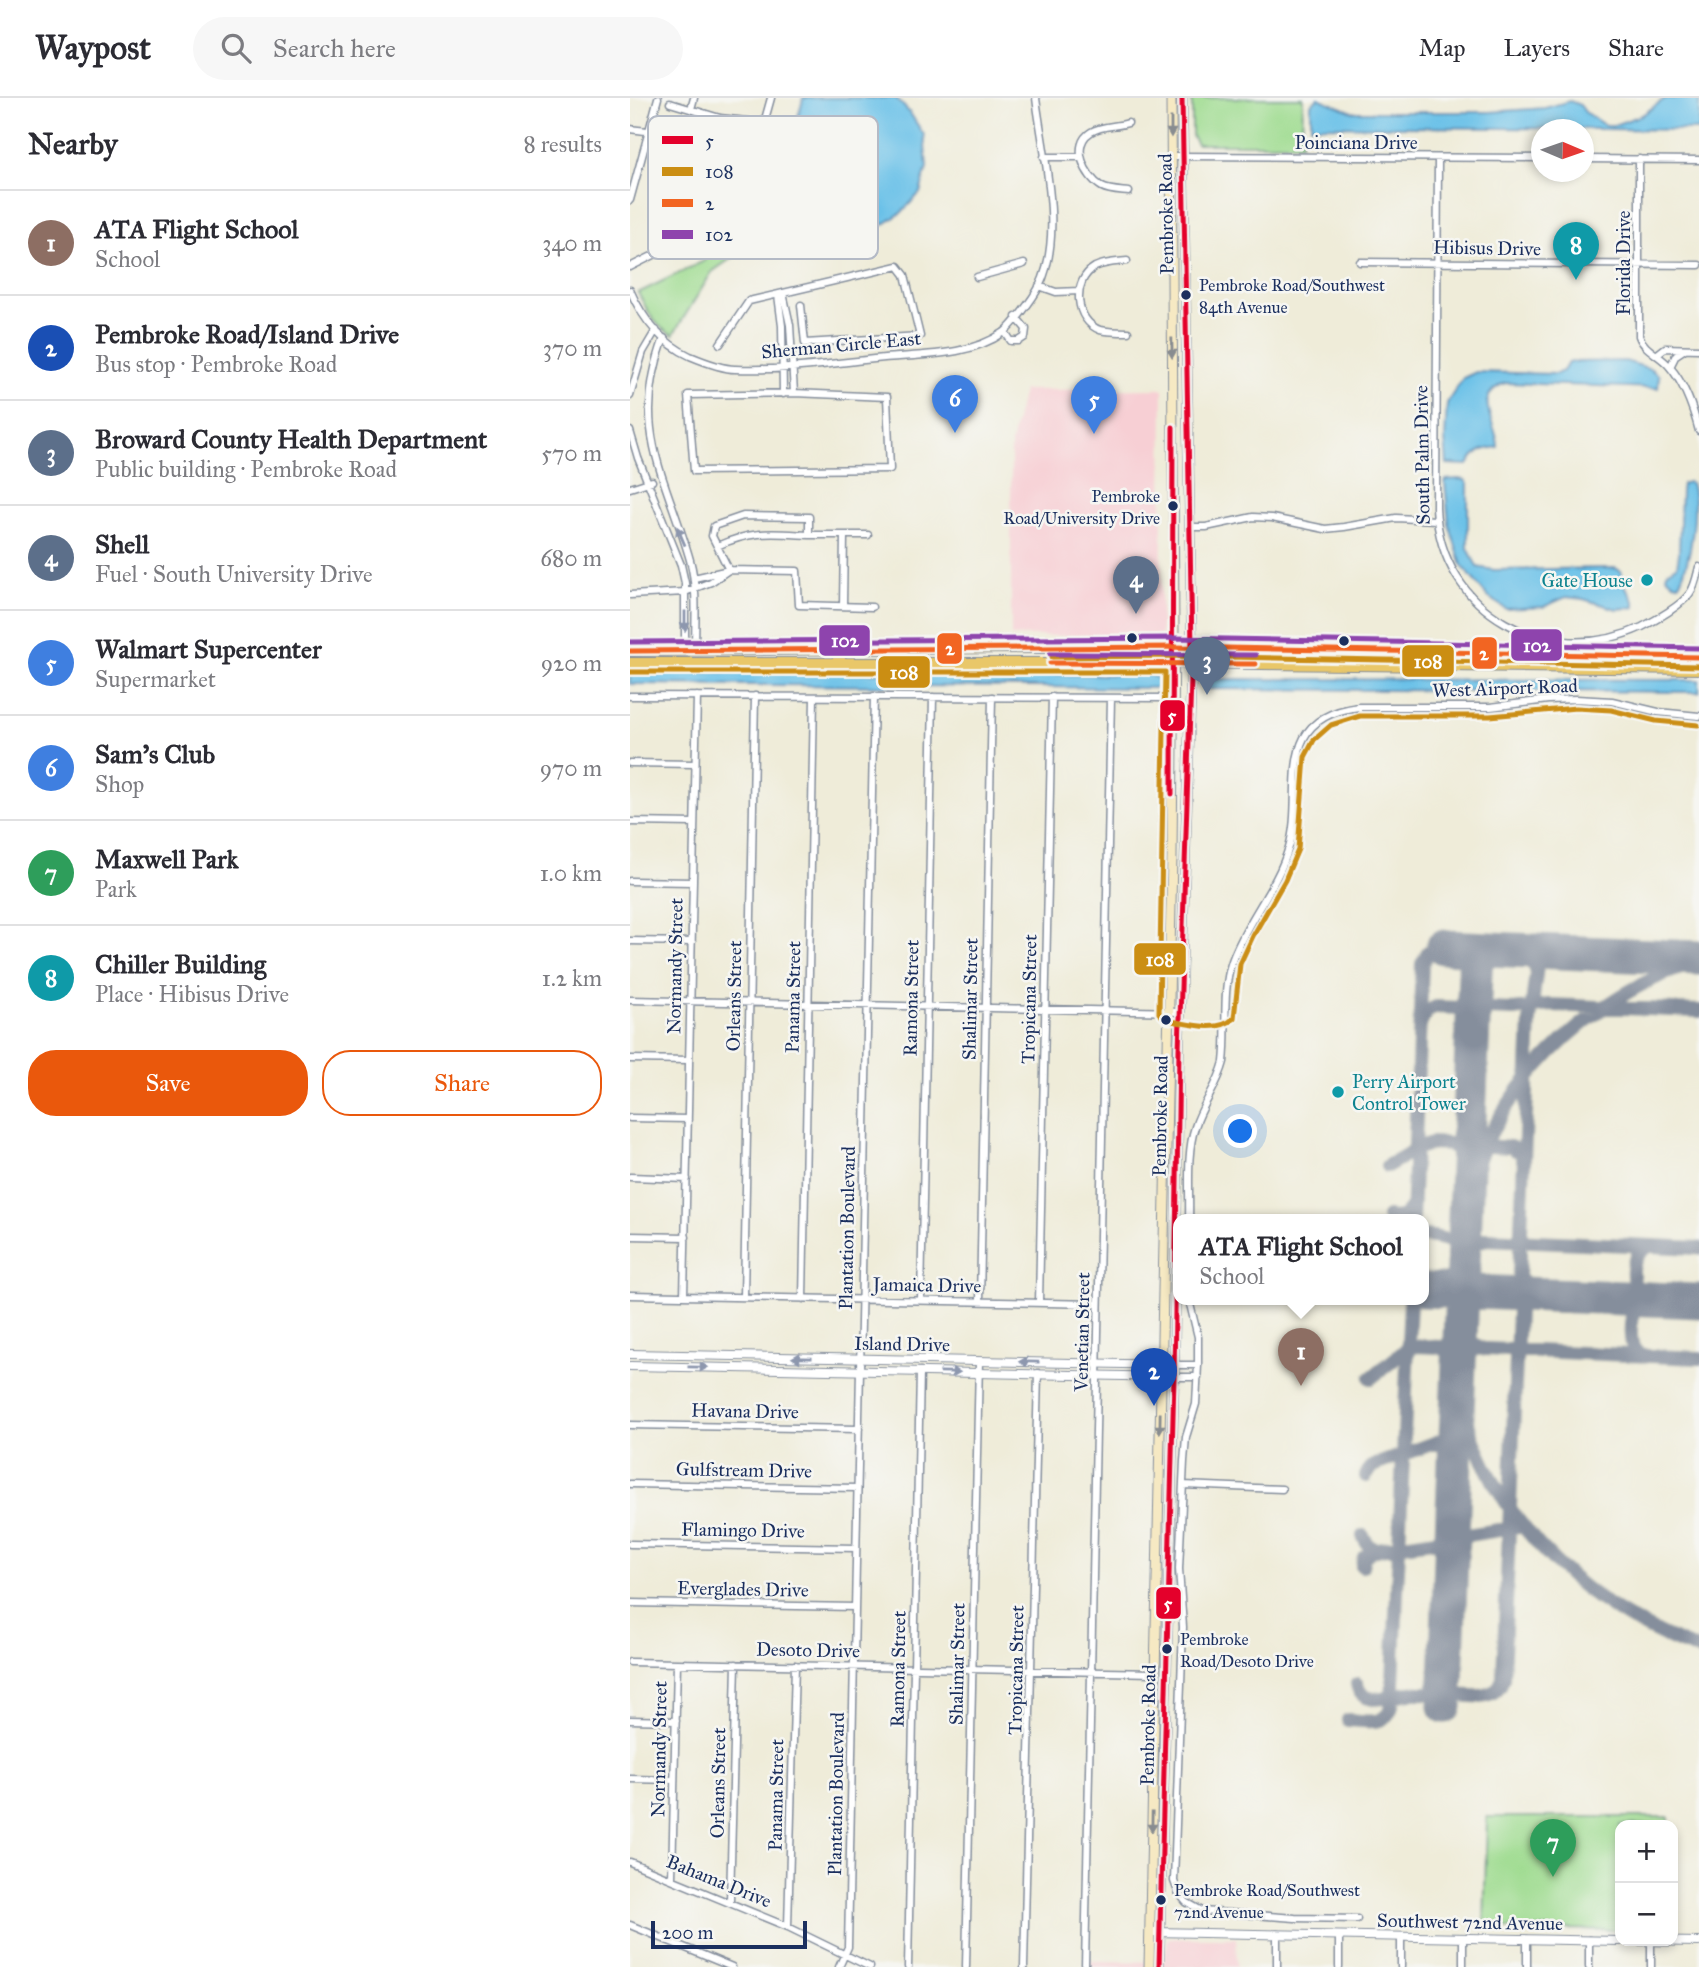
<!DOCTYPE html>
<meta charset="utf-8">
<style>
body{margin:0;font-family:"IM FELL Great Primer",serif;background:#f7f7f7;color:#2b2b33}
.controls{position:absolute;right:21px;bottom:21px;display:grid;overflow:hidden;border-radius:14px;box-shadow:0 4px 10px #0003}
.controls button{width:63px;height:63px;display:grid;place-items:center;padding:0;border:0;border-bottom:2px solid #e1e1e2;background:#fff;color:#2b2b33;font:35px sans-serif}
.compass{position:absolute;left:901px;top:21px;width:63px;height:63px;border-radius:50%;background:#fff;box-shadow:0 4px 10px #0003;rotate:92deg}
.scale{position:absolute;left:21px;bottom:18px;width:156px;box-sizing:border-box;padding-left:7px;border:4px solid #1b2f5e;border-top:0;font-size:19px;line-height:24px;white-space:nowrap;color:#1b2f5e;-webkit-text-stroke:5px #f6f6f2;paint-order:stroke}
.you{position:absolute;left:611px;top:1034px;width:24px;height:24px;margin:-18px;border:5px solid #fff;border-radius:50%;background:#1a73e8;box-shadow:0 0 0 10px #1a73e833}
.badge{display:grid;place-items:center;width:46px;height:46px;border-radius:50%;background:#ea580c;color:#fff;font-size:23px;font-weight:700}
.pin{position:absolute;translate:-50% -58px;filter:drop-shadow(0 2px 4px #0008)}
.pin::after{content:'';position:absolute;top:37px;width:24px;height:21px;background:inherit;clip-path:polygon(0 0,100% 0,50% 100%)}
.popup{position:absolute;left:543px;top:1116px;width:256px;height:91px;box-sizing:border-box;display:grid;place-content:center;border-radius:14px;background:#fff;filter:drop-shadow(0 2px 5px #0005);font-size:23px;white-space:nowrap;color:#7c7c81}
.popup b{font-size:26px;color:#2b2b33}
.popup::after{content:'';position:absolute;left:50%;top:100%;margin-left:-14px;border:14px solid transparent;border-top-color:#fff}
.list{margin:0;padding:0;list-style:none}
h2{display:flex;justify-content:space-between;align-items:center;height:91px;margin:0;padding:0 28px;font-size:30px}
h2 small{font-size:23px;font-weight:400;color:#7c7c81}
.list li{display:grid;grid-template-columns:46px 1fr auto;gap:21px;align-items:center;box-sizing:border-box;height:105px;padding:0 28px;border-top:2px solid #e1e1e2}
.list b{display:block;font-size:26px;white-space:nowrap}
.list p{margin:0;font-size:23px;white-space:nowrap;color:#7c7c81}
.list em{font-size:23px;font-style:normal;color:#7c7c81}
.actions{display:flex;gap:14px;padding:21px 28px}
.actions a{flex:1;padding:16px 0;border:2px solid #ea580c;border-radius:28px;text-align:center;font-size:24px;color:#ea580c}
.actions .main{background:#ea580c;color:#fff}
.icon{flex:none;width:38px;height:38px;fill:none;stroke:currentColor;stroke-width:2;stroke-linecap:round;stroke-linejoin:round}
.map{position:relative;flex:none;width:1069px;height:1869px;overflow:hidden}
header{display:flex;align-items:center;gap:42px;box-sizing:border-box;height:98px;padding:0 35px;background:#fff;border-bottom:2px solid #e1e1e2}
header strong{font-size:33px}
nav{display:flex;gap:38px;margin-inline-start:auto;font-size:24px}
.search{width:490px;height:63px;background:#f7f7f7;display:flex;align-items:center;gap:18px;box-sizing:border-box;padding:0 24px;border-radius:38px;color:#7c7c81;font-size:26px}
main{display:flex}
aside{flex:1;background:#fff}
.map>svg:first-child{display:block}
</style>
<header>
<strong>Waypost</strong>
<div class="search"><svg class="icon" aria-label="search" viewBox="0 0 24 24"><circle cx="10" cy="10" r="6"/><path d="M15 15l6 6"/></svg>Search here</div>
<nav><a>Map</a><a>Layers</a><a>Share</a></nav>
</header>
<main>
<aside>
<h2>Nearby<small>8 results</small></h2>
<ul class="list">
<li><span class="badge" style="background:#8d6e63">1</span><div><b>ATA Flight School</b><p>School</p></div><em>340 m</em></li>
<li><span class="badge" style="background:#1a4fb4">2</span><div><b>Pembroke Road/Island Drive</b><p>Bus stop · Pembroke Road</p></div><em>370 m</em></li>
<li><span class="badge" style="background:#5c6f8a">3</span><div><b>Broward County Health Department</b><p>Public building · Pembroke Road</p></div><em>570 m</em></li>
<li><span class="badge" style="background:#5c6f8a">4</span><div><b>Shell</b><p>Fuel · South University Drive</p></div><em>680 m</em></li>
<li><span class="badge" style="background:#3f7fe0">5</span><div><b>Walmart Supercenter</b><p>Supermarket</p></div><em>920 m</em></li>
<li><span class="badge" style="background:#3f7fe0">6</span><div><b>Sam's Club</b><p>Shop</p></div><em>970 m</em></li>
<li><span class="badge" style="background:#2e9e5b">7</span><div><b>Maxwell Park</b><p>Park</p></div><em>1.0 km</em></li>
<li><span class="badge" style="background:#0f9aa8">8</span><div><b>Chiller Building</b><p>Place · Hibisus Drive</p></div><em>1.2 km</em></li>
</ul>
<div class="actions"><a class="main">Save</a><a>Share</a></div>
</aside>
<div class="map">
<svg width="1069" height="1869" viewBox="0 0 1069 1869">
<rect width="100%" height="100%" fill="#f6f6f2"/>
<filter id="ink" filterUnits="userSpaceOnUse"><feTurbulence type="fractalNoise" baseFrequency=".0143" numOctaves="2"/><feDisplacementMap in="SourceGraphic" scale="14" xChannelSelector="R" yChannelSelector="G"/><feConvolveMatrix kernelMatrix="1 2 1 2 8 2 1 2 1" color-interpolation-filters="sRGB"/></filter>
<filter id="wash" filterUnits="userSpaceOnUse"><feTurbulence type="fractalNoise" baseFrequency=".00686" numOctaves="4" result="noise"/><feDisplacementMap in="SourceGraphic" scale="28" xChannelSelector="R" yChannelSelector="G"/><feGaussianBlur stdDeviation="1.57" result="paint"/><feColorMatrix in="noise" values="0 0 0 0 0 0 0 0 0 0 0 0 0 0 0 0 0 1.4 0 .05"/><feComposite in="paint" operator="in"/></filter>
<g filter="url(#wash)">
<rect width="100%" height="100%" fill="#efecd9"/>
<path fill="#f7cfd4" d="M533,291L531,537L381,538V345L393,292Z
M538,1840H606L607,1869H459V1863L534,1864Z"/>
<path fill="#9edb8f" stroke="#5c8576" stroke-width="2" d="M562,0H673L672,46H567L562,38Z
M113,124L118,135L126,143L82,174L43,237C25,230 17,211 8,195L74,163Z
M857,1719H1039V1727H990V1832L854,1830Z"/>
<path fill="#6bc1e8" stroke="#4378a3" stroke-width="2" d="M173,0H266L280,15L294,37L297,69L290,95L271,115L242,134L199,144L195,148C177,145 159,151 141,143C135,140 131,133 127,127C115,113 115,87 127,72C132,66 139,63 144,58C157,43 170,20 173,0Z
M688,0L723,14H860L915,10L940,3L950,7L955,14L974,27H984L1012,17L1036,0H1069V32L681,28V6Z
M995,263L1021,271L1029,278L1028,290L875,285C840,299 868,325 868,349C852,351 845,353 838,367L817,366L815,341L817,305L833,280L846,274L926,276L933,273L938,265L944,264Z
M828,381L835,382L838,386V450L847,469L864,472L985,470L991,473L992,482L1005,505V509L987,511L953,501L936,499L913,509L876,511L858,499L832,468L819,426L815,385L816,382Z
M1058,384L1061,385C1069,409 1061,462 1049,486L1044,485L1036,478L1037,474L1047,468L1049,456L1051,393L1052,386Z
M0,573L520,577L533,582V590L0,586Z
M584,581L1069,582V594L576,591V582Z"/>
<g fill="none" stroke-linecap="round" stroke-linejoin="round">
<path stroke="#858e9c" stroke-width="14" d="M883,852L900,856L906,871
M790,927L796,914L806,909L883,912L919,907L1069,913
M818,1046L832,1056L837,1074
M757,1068L790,1049L802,1045L880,1049L890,1054L894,1064
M836,1106C853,1001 966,889 1069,865
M758,1119C770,1122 778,1117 783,1106
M782,1122L792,866L798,854L813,849
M794,1138C814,1140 828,1141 833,1164L840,1149L855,1141L1069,1150
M988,1200L999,1207L1002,1217
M1017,1201C997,1192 998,1153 1021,1148
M831,1224L836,1241L851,1250
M808,1249C815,1251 821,1254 825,1261C831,1273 829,1290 832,1303C836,1324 844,1344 853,1363C896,1454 975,1519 1069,1552
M1015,1258L1005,1253C999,1244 1000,1222 1004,1212C1006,1205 1011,1203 1017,1201
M741,1280L777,1251L786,1248L1069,1260
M804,1346C817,1345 823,1351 825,1363
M736,1378L740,1370L745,1367L815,1341L822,1332L827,1319
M733,1438L738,1447L747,1452
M807,1441L818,1432L823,1414
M732,1468L734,1459L742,1452L888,1429
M727,1586C732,1612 763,1596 780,1595C791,1594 803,1598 813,1592L816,1576
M816,1596C837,1597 866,1606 873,1580L888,1213L892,1202L903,1196L893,1189L889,1178L900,922L907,868L916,853
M718,1622C735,1623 757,1629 762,1607L780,1202"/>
<path stroke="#858e9c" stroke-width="35" d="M813,849L1069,860
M794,1192L1069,1203
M815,1608L846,851"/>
</g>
</g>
<g filter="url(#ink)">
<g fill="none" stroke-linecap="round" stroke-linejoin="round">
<defs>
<path id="minor" d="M40,5L90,20L134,25L141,0
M61,11L64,0
M498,25C486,29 472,27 461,34C440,47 455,79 472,89C479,93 491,93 499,94
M0,31C24,35 63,33 81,52
M20,35C33,44 50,42 62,50
M58,50L81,52
M541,58L912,60
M414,59H451
M808,60L806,409C810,516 919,572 1012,529C1026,522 1052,507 1060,495C1065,488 1067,477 1069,469
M954,61L1069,62
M1009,61V238C1014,252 1030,257 1039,268C1055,286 1063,310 1069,333
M74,79L90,20
M0,102L28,0
M28,156L27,138L43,73
M497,163C486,164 475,164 465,169C441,183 445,223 470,232C479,234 489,234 498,234
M730,164L1069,167
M0,169L64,137L94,111C84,73 58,77 25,68
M347,179L394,166
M409,188L426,194L449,193
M0,192C12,220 32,245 60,258C72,263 92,271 105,271C151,273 198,266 244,261C285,256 337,260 373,235C382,229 404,199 409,189C435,138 413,56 406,0
M153,195L160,227L164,295
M148,197L152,228L153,296
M375,234L381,243H389L395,239L396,231L386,219
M34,240C0,332 35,375 60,462C68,491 65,523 65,553
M90,246L119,203L268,168L275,177L290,238L175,245L171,207
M1026,257L1035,250L1069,251
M1040,269L1046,257L1055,251
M164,295L257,299L260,371L64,373L58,297Z
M0,298L13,254L26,232
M0,333L8,360L51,467L55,485V553
M0,390L22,383
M561,429H576L623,419L642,420L695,431L714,429L766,420L806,422
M87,448C123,432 141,435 179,437
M99,472L82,438L84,428L113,418L179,419V437H238
M64,480L99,472L167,473L169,507L242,509
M0,497L55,494L81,484L97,473
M213,508L214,437
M0,598L543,600
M0,665L65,666
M0,724L64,725
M0,783L63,784
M0,843L62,844
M0,902L550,914
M0,961L59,962
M0,1020L58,1021
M0,1079L57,1081
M559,1122C560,1094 556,1055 565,1029C572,1006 588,988 594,964C598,931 591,895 602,863C616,823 647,790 659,749C676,694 640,620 729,609H860L918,602L946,601L982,603L1028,614L1069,618
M0,1138L56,1139
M0,1197L468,1206
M54,1198L67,598
M114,1199L125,598
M173,1201L184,599
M291,1202L303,599
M559,1202L568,1239V1267L566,1306L556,1339L554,1363L549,1471L553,1529L544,1783L548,1794L556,1804L572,1813L665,1820L727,1821
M350,1203L362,599
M409,1204L422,599
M544,1267H568
M544,1279H568
M0,1327L229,1331
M0,1386L227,1390
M553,1387L652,1391
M0,1446L226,1450
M0,1505L225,1509
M0,1564L524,1575
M0,1622L46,1623
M0,1681L44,1682
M0,1764L158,1829L240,1869
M42,1780L47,1565
M100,1804L106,1566
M0,1827L102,1869
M158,1829L165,1567
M647,1836V1869
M833,1840V1869
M897,1841V1869
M209,1869L218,1849L244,598
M278,1869L290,1273
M336,1869L349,1263
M394,1869L408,1275
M455,1869L481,600
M709,1869V1838
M771,1869V1839
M959,1869V1842
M1021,1869V1843"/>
<path id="tertiary" d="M0,1256L544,1267
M0,1268L544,1279
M524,1834L990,1843
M1004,1843L1069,1844"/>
<path id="secondary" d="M519,1869L542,758L544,531L541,0
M529,1869L544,1279L549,952L562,550L552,0"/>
<path id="primary" d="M0,553L544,549L1069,559
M0,565H544L1069,571"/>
</defs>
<use href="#minor" stroke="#858e9c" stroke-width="9"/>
<use href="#tertiary" stroke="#858e9c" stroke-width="10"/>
<use href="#secondary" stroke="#858e9c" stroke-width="11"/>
<use href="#primary" stroke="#858e9c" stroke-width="12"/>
<use href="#minor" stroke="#fff" stroke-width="6"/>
<use href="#tertiary" stroke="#fff" stroke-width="8"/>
<use href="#secondary" stroke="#f6e9c3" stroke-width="9"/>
<use href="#primary" stroke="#e9c769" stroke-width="10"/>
<defs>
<path id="bus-1" d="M542,696L543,329
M529,1869L544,1279L549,952L562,550L552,0"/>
<path id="bus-2" d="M422,559L544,558L1069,568
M0,574H535L529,915L536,922C556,925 588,936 604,920L610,866L623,838L655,782L668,751L675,659L684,642L701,627L730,618H860L946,610L981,612L1026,623L1068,627"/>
<path id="bus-3" d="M0,553L544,549L1069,559
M420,565L626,566"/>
<path id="bus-4" d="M0,544L544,540L1069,550
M420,556L626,557"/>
</defs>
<use href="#bus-1" stroke="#f6f6f2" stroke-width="10"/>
<use href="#bus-2" stroke="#f6f6f2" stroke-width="10"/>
<use href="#bus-3" stroke="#f6f6f2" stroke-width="10"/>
<use href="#bus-4" stroke="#f6f6f2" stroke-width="10"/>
<use href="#bus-1" stroke="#e4002b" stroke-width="5"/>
<use href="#bus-2" stroke="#cb8e13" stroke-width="5"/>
<use href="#bus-3" stroke="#f26522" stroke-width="5"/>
<use href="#bus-4" stroke="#8e44ad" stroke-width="5"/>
</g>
<defs><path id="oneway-solid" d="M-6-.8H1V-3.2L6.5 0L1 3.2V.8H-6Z" transform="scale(1.75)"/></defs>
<g fill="#888c90">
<use href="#oneway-solid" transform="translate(541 29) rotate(90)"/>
<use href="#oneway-solid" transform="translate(542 250) rotate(89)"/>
<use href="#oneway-solid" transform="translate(530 1325) rotate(91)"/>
<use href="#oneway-solid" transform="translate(522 1724) rotate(91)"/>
</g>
<g fill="#8d97ae">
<use href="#oneway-solid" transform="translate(51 438) rotate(-113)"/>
<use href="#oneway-solid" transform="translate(55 523) rotate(90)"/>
<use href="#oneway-solid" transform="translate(172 1260) rotate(-179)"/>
<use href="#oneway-solid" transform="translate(399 1264) rotate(-179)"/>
<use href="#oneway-solid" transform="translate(68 1269) rotate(1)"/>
<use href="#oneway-solid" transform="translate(320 1274) rotate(1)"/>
</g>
</g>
<g fill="#1b2f5e" stroke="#f6f6f2" stroke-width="2.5">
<circle cx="556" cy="197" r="6"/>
<circle cx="543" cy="408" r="6"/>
<circle cx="502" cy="540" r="6"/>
<circle cx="714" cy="543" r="6"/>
<circle cx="536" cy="922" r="6"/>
<circle cx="537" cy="1551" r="6"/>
<circle cx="531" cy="1802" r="6"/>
</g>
<g fill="#0f9aa8" stroke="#f6f6f2" stroke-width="2.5">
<circle cx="1017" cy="482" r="7"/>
<circle cx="708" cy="994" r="7"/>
</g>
<g text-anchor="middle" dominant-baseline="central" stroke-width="5" stroke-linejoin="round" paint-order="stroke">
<g font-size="17" fill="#1b2f5e" stroke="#f6f6f2" text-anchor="start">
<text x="569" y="187">Pembroke Road/Southwest<tspan x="569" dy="22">84th Avenue</tspan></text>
<text x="530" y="398" text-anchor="end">Pembroke<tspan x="530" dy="22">Road/University Drive</tspan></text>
<text x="550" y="1541">Pembroke<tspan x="550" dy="22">Road/Desoto Drive</tspan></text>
<text x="544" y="1792">Pembroke Road/Southwest<tspan x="544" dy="22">72nd Avenue</tspan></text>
</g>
<g font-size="19" fill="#1b2f5e" stroke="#f6f6f2">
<text x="726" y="44">Poinciana Drive</text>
<text transform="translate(536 116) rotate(-91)">Pembroke Road</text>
<text transform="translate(857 150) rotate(1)">Hibisus Drive</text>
<text transform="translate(993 165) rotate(-90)">Florida Drive</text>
<text transform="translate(211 247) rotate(-5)">Sherman Circle East</text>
<text transform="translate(792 357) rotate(-91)">South Palm Drive</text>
<text transform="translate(875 590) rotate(-2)">West Airport Road</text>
<text transform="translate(45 868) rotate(-89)">Normandy Street</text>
<text transform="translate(104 898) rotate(-89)">Orleans Street</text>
<text transform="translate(163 899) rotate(-89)">Panama Street</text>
<text transform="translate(281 900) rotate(-89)">Ramona Street</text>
<text transform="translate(340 901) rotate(-89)">Shalimar Street</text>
<text transform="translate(399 901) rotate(-89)">Tropicana Street</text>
<text transform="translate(530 1018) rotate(-89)">Pembroke Road</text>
<text transform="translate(217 1130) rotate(-89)">Plantation Boulevard</text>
<text transform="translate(297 1187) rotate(1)">Jamaica Drive</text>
<text transform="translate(452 1234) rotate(-89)">Venetian Street</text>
<text transform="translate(272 1246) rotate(1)">Island Drive</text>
<text transform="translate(115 1313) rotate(1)">Havana Drive</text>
<text transform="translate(114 1372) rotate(1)">Gulfstream Drive</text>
<text transform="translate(113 1432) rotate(1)">Flamingo Drive</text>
<text transform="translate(113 1491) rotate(1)">Everglades Drive</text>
<text transform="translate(178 1552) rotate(1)">Desoto Drive</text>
<text transform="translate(327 1566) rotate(-89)">Shalimar Street</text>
<text transform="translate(268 1571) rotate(-89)">Ramona Street</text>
<text transform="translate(386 1572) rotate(-89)">Tropicana Street</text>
<text transform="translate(518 1627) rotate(-89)">Pembroke Road</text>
<text transform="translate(29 1651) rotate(-89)">Normandy Street</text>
<text transform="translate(88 1685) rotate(-89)">Orleans Street</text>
<text transform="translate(206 1696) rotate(-89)">Plantation Boulevard</text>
<text transform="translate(146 1697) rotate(-89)">Panama Street</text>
<text transform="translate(89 1783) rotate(22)">Bahama Drive</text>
<text transform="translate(840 1824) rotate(1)">Southwest 72nd Avenue</text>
</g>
<g font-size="19" fill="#0d838f" stroke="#f6f6f2" text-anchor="end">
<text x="1003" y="482">Gate House</text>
<text x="722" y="983" text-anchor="start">Perry Airport<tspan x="722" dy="22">Control Tower</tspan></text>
</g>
</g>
<rect x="18" y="18" width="230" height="143" rx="10" fill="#f6f6f2" stroke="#b4bac6" stroke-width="2"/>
<rect x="32" y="38" width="31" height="8" fill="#e4002b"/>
<rect x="32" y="69" width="31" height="9" fill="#cb8e13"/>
<rect x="32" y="101" width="31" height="8" fill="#f26522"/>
<rect x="32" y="132" width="31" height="9" fill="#8e44ad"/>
<g font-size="19" fill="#1b2f5e">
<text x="75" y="49">5</text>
<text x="75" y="80">108</text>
<text x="75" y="112">2</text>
<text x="75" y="143">102</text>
</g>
<g stroke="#f6f6f2" stroke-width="2.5">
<rect x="188" y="526" width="53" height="33" rx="7" fill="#8e44ad"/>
<rect x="880" y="530" width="53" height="34" rx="7" fill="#8e44ad"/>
<rect x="306" y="534" width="27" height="33" rx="7" fill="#f26522"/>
<rect x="841" y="538" width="27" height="34" rx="7" fill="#f26522"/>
<rect x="771" y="546" width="54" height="34" rx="7" fill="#cb8e13"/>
<rect x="247" y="557" width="54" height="34" rx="7" fill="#cb8e13"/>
<rect x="529" y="601" width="27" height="33" rx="7" fill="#e4002b"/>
<rect x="503" y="844" width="54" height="34" rx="7" fill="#cb8e13"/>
<rect x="525" y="1488" width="27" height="34" rx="7" fill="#e4002b"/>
</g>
<g font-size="19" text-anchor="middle" font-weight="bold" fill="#fff">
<text x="215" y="549">102</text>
<text x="907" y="554">102</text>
<text x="320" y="557">2</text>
<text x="854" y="562">2</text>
<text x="798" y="570">108</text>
<text x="274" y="581">108</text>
<text x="542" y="624">5</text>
<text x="530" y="868">108</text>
<text x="538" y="1512">5</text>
</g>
</svg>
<div class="controls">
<button>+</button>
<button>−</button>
</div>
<svg class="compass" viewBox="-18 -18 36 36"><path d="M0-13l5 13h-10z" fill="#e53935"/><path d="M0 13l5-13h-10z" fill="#7c7c81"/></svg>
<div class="scale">200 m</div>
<div class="you"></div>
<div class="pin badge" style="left:671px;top:1288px;background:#8d6e63">1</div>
<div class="popup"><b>ATA Flight School</b>School</div>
<div class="pin badge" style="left:524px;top:1308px;background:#1a4fb4">2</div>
<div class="pin badge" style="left:577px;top:597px;background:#5c6f8a">3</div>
<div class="pin badge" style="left:506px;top:516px;background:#5c6f8a">4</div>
<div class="pin badge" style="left:464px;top:336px;background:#3f7fe0">5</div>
<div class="pin badge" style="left:325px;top:335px;background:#3f7fe0">6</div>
<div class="pin badge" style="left:923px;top:1779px;background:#2e9e5b">7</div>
<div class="pin badge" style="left:946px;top:182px;background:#0f9aa8">8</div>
</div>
</main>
